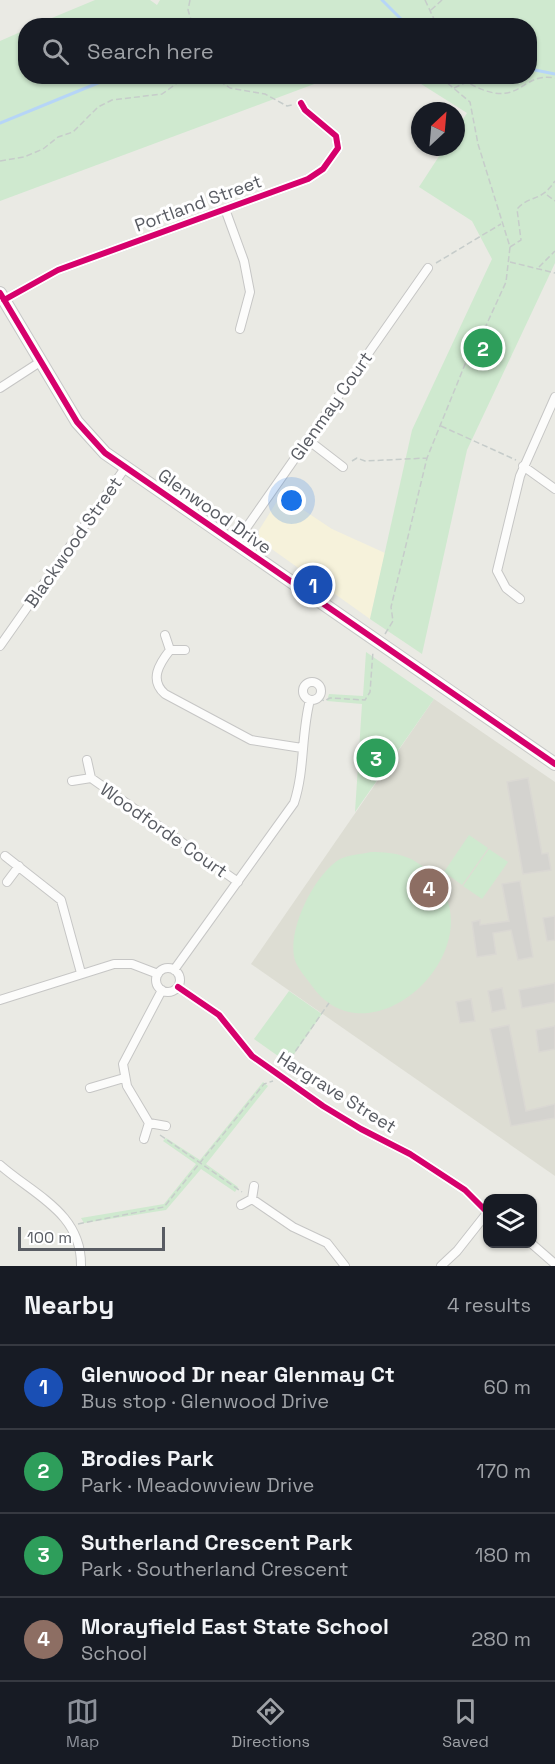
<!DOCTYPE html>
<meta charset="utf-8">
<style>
body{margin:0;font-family:"Space Grotesk",sans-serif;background:#242831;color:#f1f3f6}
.controls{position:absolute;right:18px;bottom:18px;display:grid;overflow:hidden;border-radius:12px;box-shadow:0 2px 4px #0004}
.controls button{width:54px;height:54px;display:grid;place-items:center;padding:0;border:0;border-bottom:2px solid #363941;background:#171b24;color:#f1f3f6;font:30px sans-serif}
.compass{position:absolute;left:411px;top:102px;width:54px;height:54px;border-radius:50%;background:#171b24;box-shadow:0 2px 4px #0004;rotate:26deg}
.scale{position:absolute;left:18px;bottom:15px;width:147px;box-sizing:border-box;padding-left:6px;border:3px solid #595c63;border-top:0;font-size:16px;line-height:21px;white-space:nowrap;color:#595c63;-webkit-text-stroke:4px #fff;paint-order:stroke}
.you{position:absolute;left:292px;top:501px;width:21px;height:21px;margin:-15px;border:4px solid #fff;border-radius:50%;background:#1a73e8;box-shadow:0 0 0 9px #1a73e833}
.badge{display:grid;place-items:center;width:39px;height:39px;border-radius:50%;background:#8c9099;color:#fff;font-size:20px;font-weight:700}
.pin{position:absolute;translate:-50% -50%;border:3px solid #fff;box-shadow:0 2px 6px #0006}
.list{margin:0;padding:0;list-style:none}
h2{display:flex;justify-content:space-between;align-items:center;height:78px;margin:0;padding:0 24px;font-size:26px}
h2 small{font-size:20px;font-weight:400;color:#9ea1a6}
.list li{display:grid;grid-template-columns:39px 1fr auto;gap:18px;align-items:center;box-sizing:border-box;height:84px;padding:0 24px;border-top:2px solid #363941}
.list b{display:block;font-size:22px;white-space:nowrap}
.list p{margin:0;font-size:20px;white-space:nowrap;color:#9ea1a6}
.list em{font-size:20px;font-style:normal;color:#9ea1a6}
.icon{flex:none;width:33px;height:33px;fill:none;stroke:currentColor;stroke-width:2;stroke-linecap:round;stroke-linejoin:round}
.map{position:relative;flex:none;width:555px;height:1266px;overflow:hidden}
.search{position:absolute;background:#171b24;box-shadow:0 2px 4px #0004;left:18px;right:18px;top:18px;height:66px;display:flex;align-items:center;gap:15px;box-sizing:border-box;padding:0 21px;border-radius:24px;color:#9ea1a6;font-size:22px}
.sheet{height:414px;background:#171b24}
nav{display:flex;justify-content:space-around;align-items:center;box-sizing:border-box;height:84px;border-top:2px solid #363941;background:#171b24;font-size:16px;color:#9ea1a6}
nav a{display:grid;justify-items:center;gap:3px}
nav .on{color:#8c9099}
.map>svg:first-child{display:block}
</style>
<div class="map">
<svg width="555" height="1266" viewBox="0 0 555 1266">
<rect width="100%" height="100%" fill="#eaeae4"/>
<path fill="#f6f2db" d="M281,495L332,529L385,553L370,619L259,540V530Z"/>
<path fill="#ddddd3" d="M434,699L555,782V1176L251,964Z"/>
<path fill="#cfe9cf" d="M95,0H150L157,5L160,0H555V263L467,450L422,654L370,619L412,430L492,259L472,221L419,187L445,147H456V130L467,113L410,77L530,76V26L35,25Z
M25,30L26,76L333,77L0,201V41Z
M366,652L434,699L355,812L362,704L327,701L329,694L363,696Z
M469,835L488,848L462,885L444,872Z
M489,849L508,862L482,899L463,886Z
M371,852C397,852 414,856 432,875C499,946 371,1068 312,986C307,979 300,971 296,963C284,935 314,874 340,859C348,855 362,854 371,852Z
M289,991L322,1014L288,1063L254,1039Z
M263,1082L268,1086L206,1164L238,1187L235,1192L201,1169L166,1210L84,1223L81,1218L164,1204L196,1164L163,1141L166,1138L200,1160Z"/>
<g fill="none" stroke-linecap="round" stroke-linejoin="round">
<path stroke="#b6d5f7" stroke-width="3" d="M382,0L408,26
M266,26L280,22L344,26
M530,69L555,74
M0,123L115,76"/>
</g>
<path fill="#d4d3cf" stroke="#dad8d3" stroke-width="1.5" d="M528,778L542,854L548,853L551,870L523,874L507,782Z
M520,881L533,957L518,960L511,930L493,933L496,954L477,957L472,922L480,920V925L509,921L502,884Z
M555,916V940L547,941L543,918Z
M555,983V1002L522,1008L519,990Z
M502,988L506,1009L492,1012L488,991Z
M471,999L475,1021L460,1023L456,1002Z
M509,1025L526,1111L555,1104V1118L511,1126L490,1029Z
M555,1026V1049L539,1052L536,1030Z"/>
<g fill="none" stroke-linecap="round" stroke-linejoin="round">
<defs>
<path id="street" d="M225,209L244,261L250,292L240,329
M4,300L58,270L308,179L323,169L338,148L336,136L305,110L301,103
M0,388L40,362
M308,440L343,467
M523,466L555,489
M235,544L428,268
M520,599L506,588L497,571L520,476L555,397
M165,635L170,650H185
M0,646L125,468
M170,650C159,664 149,680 165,694L251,740L302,748
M303 691a9 9 0 1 1 18 0a9 9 0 1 1-18 0Z
M91,778L238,882
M72,781L91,778L87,760
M5,856L61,900L81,973
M7,882L19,866
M156 980a12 12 0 1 1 24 0a12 12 0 1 1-24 0Z
M174,970L294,803C305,770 301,734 310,700
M178,987L219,1015L252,1056L323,1106L361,1129L410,1154L465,1190L488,1213
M0,1000L114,964H132L158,974
M90,1088L124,1078
M149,1123L127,1086L123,1064L162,990
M144,1139L149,1123L166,1126
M0,1165C34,1195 82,1213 81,1266
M252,1199L293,1227L327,1243L345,1266
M241,1205L252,1199L254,1186
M532,1244L555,1264
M441,1266L457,1251L487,1213"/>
<path id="secondary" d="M0,293L77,422L105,453L555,764"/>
</defs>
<use href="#street" stroke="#c6c6c5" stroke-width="10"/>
<use href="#secondary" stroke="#c6c7c6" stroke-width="14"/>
<path stroke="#c6ccca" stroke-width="1.5" stroke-dasharray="6 3" stroke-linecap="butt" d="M190,0L188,10L193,26
M425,0L434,19V26
M431,10L442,0
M212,76L230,88L265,94L287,106L292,105
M454,88L467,82C521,113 519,71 555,78
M0,161L24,157L43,149L58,137L73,132L98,107L112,100L162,94L187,76
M547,195L555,201
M510,247L521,240L517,209C531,194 540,203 555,181
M510,262L555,273
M436,263L501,224
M539,267L555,251
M441,426L516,460
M352,461L357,458L365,461L427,458
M385,634L393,621L391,607L427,458L470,352L484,330L506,282L510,247L478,144L470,102L439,76
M319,697L324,701L330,698L365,700L370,692L373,651
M285,1066L329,1003
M160,1135L242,1192
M78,1224L164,1207L264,1084L273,1081"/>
<use href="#street" stroke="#fcfcfb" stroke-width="8"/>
<use href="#secondary" stroke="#fcfcfb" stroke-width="12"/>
<defs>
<path id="cycleway" d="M0,293L77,422L105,453L555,764
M4,300L58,270L308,179L323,169L338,148L336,136L305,110L301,103
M178,987L219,1015L252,1056L323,1106L361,1129L410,1154L465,1190L488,1213"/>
</defs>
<use href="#cycleway" stroke="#fff" stroke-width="10"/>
<use href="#cycleway" stroke="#d6006c" stroke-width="6"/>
</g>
<g text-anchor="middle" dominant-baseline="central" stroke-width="6" stroke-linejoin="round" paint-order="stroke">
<g font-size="18" fill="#595c63" stroke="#fff">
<text transform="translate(198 203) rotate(-20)">Portland Street</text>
<text transform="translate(331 406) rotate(-55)">Glenmay Court</text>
<text transform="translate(215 511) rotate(35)">Glenwood Drive</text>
<text transform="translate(73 542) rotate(-55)">Blackwood Street</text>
<text transform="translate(164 830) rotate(35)">Woodforde Court</text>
<text transform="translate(337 1092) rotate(32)">Hargrave Street</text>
</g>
</g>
</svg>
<div class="controls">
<button><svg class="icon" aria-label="layers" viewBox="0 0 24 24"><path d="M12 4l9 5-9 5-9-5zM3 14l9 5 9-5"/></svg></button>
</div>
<svg class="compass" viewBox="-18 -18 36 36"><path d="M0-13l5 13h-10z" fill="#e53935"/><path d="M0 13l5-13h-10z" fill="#9ea1a6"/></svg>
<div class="scale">100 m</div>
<div class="you"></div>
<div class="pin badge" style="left:313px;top:585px;background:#1a4fb4">1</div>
<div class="pin badge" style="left:483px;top:348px;background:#2e9e5b">2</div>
<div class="pin badge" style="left:376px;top:758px;background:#2e9e5b">3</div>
<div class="pin badge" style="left:429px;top:888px;background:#8d6e63">4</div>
<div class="search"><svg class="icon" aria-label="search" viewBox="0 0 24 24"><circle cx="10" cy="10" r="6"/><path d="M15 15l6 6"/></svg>Search here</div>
</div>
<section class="sheet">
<h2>Nearby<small>4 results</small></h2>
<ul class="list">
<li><span class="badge" style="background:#1a4fb4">1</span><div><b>Glenwood Dr near Glenmay Ct</b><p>Bus stop · Glenwood Drive</p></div><em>60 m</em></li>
<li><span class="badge" style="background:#2e9e5b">2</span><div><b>Brodies Park</b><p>Park · Meadowview Drive</p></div><em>170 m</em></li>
<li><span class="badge" style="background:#2e9e5b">3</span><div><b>Sutherland Crescent Park</b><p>Park · Southerland Crescent</p></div><em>180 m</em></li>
<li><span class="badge" style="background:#8d6e63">4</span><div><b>Morayfield East State School</b><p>School</p></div><em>280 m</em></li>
</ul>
</section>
<nav>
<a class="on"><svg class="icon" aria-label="map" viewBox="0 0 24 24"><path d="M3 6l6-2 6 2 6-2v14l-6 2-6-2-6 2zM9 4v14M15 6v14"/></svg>Map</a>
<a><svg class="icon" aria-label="directions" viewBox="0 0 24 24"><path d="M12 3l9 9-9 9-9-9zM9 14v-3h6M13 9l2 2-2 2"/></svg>Directions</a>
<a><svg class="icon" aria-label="saved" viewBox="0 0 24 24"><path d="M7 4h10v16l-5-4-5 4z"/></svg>Saved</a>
</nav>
